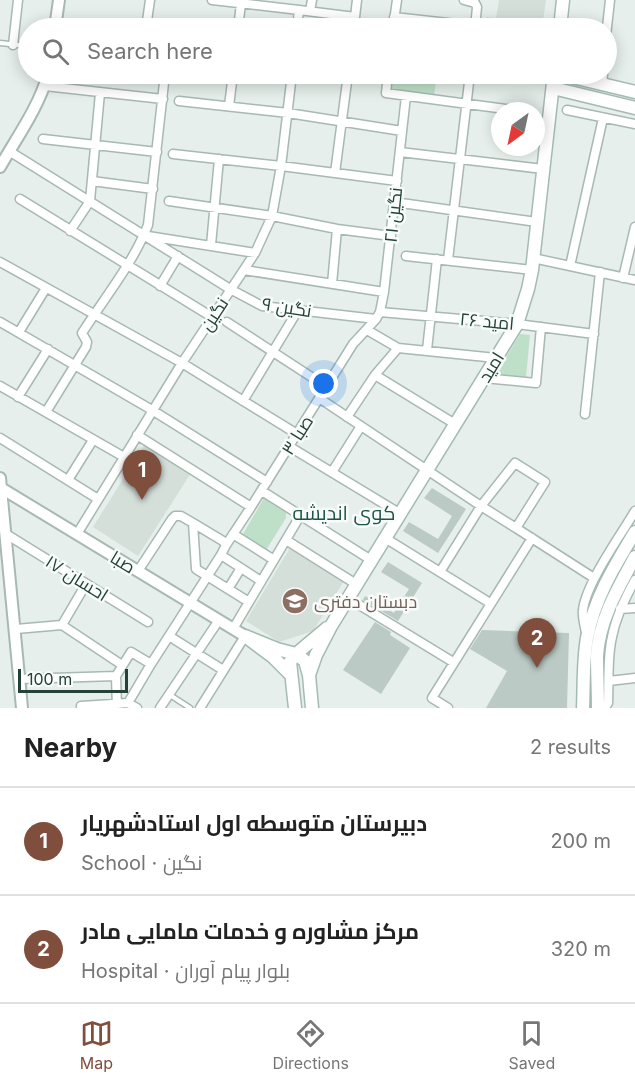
<!DOCTYPE html>
<meta charset="utf-8">
<style>
body{margin:0;font-family:Inter,Cairo,sans-serif;background:#f2f2f2;color:#222}
.compass{position:absolute;left:491px;top:102px;width:54px;height:54px;border-radius:50%;background:#fff;box-shadow:0 3px 15px #0003;rotate:213deg}
.scale{position:absolute;left:18px;bottom:15px;width:110px;box-sizing:border-box;padding-left:6px;border:3px solid #24423a;border-top:0;font-size:16px;line-height:21px;white-space:nowrap;color:#24423a;-webkit-text-stroke:4px #f7fbf9;paint-order:stroke}
.you{position:absolute;left:324px;top:384px;width:21px;height:21px;margin:-15px;border:4px solid #fff;border-radius:50%;background:#1a73e8;box-shadow:0 0 0 9px #1a73e833}
.badge{display:grid;place-items:center;width:39px;height:39px;border-radius:50%;background:#804e3d;color:#fff;font-size:20px;font-weight:700}
.pin{position:absolute;translate:-50% -50px;filter:drop-shadow(0 2px 3px #0008)}
.pin::after{content:'';position:absolute;top:32px;width:21px;height:18px;background:inherit;clip-path:polygon(0 0,100% 0,50% 100%)}
.list{margin:0;padding:0;list-style:none}
h2{display:flex;justify-content:space-between;align-items:center;height:78px;margin:0;padding:0 24px;font-size:26px}
h2 small{font-size:20px;font-weight:400;color:#767676}
.list li{display:grid;grid-template-columns:39px 1fr auto;gap:18px;align-items:center;box-sizing:border-box;height:108px;padding:0 24px;border-top:2px solid #e0e0e0}
.list b{display:block;font-size:22px;white-space:nowrap}
.list p{margin:0;font-size:20px;white-space:nowrap;color:#767676}
.list em{font-size:20px;font-style:normal;color:#767676}
.icon{flex:none;width:33px;height:33px;fill:none;stroke:currentColor;stroke-width:2;stroke-linecap:round;stroke-linejoin:round}
.map{position:relative;flex:none;width:635px;height:708px;overflow:hidden}
.search{position:absolute;background:#fff;box-shadow:0 3px 15px #0003;left:18px;right:18px;top:18px;height:66px;display:flex;align-items:center;gap:15px;box-sizing:border-box;padding:0 21px;border-radius:33px;color:#767676;font-size:22px}
.sheet{height:294px;background:#fff}
nav{display:flex;justify-content:space-around;align-items:center;box-sizing:border-box;height:84px;border-top:2px solid #e0e0e0;background:#fff;font-size:16px;color:#767676}
nav a{display:grid;justify-items:center;gap:3px}
nav .on{color:#804e3d}
.map>svg:first-child{display:block}
</style>
<div class="map">
<svg width="635" height="708" viewBox="0 0 635 708">
<rect width="100%" height="100%" fill="#e6efeb"/>
<path fill="#d4dfda" d="M499,0H546L542,28H484L486,17L496,18Z
M145,444L191,473L138,556L93,527Z
M290,548L344,581L313,631L279,642L246,621Z"/>
<path fill="#bfe0c8" d="M391,74H437L434,96L389,91Z
M520,334L530,335L526,377L496,374Z
M264,498L286,512V518L263,555L239,541Z"/>
<path fill="#bbcac4" d="M432,488L466,509L438,553L403,531L409,522L438,539L452,516L424,498Z
M388,562L422,583L398,621L363,600L365,596L394,613L409,589L381,572Z
M375,622L391,632L390,635L410,648L381,694L343,670Z
M482,630L569,633L567,708H486L507,671L470,649Z"/>
<g fill="none" stroke-linecap="round" stroke-linejoin="round">
<defs>
<path id="service" d="M0,43L28,46
M170,695L190,708"/>
<path id="minor" d="M212,0L299,10
M464,0L475,3L477,7L475,28
M310,11L312,0
M394,17L475,26
M146,28L150,0
M192,28L193,25
M238,28L241,4
M297,28L299,10L355,17L357,0
M393,28L397,0
M606,36L610,0
M13,45L18,0
M365,74L388,77
M388,74L386,93L520,111
M602,84L603,74
M45,86L163,99
M179,101L288,113L402,131
M229,106L233,74
M567,110L635,124
M43,139L157,152
M9,151L230,289L262,306L376,319
M400,152L543,169
M173,154L281,166L397,181
M335,173L348,74
M92,181L153,189
M20,199L212,317
M169,201L272,216L337,229L391,236
M394,202L537,222
M70,231L90,201L100,93
M148,236L255,253
M211,245L219,159
M406,256L532,270
M533,258L635,280
M448,260L470,74
M0,262L182,363L297,434
M570,266L603,118
M244,270L384,292
M623,278L635,227
M332,284L337,229
M160,286L178,256
M380,312L517,324L594,334
M0,322L152,410L267,482
M227,322L313,378
M367,330L398,348L496,358
M19,332L46,288
M427,350L437,259
M375,375L455,424
M484,378L536,383L541,327
M0,386L124,457
M18,397L48,349
M319,398L481,506L515,463L545,482L516,528L594,578
M243,401L298,310
M46,412L86,347L87,342L82,333L84,330C106,296 133,263 148,225L165,74
M585,414L600,272
M347,417L375,375L398,348
M137,435L251,507L353,344L376,319L380,312L384,292L406,96
M0,438L98,499
M290,447L399,513
M332,472L361,426
M68,480L93,440
M262,491L371,560
M193,523L223,541L226,545L221,555
M6,534L148,622
M77,534L182,363L255,253L272,216L281,166L292,74
M233,534L274,560
M385,538L490,603
M286,540L356,584
M226,545L251,507
M138,571L172,519L175,516H181L193,523L196,569L249,602
M440,572L481,506L516,528
M228,589L241,568L261,581
M348,598L453,662
M620,609L635,608
M62,625L86,584
M16,629L62,625L122,665
M233,629L300,516
M586,633C585,626 582,617 583,610C586,583 621,535 635,511
M169,636L223,670
M20,679L116,676
M609,681L635,678
M128,703L151,664L221,555L241,568
M81,708V706L128,703L137,708
M117,708L116,676L131,652L151,664
M160,708L219,620
M200,708L245,636
M448,708L432,698L532,538
M605,708L608,703C609,681 607,658 612,637C616,616 625,598 635,580"/>
<path id="tertiary" d="M55,28L59,0
M0,167C17,137 39,107 48,74
M0,478L22,708
M1,488L245,636"/>
<path id="secondary" d="M560,28L563,0
M560,74L635,92
M553,88L635,108
M291,675L273,657L245,636L277,649L296,654L305,661L309,675L312,708
M309,675L316,655L331,626L517,324L528,289L532,270L554,74
M295,708L290,662L296,654L327,628
M583,708C584,685 583,660 587,638C594,599 615,565 635,532
M598,708C598,691 597,674 597,656C599,620 618,588 635,557"/>
</defs>
<use href="#service" stroke="#a8b8b2" stroke-width="7"/>
<use href="#minor" stroke="#a8b8b2" stroke-width="11"/>
<use href="#tertiary" stroke="#a8b8b2" stroke-width="14"/>
<use href="#secondary" stroke="#a4bbb3" stroke-width="15"/>
<use href="#service" stroke="#fff" stroke-width="4"/>
<use href="#minor" stroke="#fff" stroke-width="8"/>
<use href="#tertiary" stroke="#fff" stroke-width="10"/>
<use href="#secondary" stroke="#fff" stroke-width="12"/>
</g>
<defs>
<symbol id="school-disc" viewBox="-11 -11 22 22"><circle r="9.5" fill="#8d6e63" stroke="#f7fbf9"/><path d="M0-5L7-2L0 1L-7-2ZM-4 1L0 2.5L4 1V4Q0 6-4 4Z" fill="#fff"/></symbol>
</defs>
<g fill-rule="evenodd">
<use href="#school-disc" x="280" y="586" width="30" height="30"/>
</g>
<g text-anchor="middle" dominant-baseline="central" stroke-width="5" stroke-linejoin="round" paint-order="stroke">
<g font-size="18" fill="#24423a" stroke="#f7fbf9">
<text transform="translate(393 215) rotate(-84)">نگین ۲۱</text>
<text transform="translate(287 307) rotate(9)">نگین ۹</text>
<text transform="translate(214 314) rotate(-57)">نگین</text>
<text transform="translate(487 321) rotate(5)">امید ۲۶</text>
<text transform="translate(491 367) rotate(-58)">امید</text>
<text transform="translate(297 435) rotate(-58)">صبا ۳</text>
<text transform="translate(123 562) rotate(31)">صبا</text>
<text transform="translate(77 578) rotate(32)">احسان ۱۷</text>
</g>
<g font-size="18" fill="#785e54" stroke="#f7fbf9" text-anchor="start">
<text x="314" y="601">دبستان دفتری</text>
</g>
<g font-size="20" fill="#1f5548" stroke="#f7fbf9">
<text x="344" y="513">کوی اندیشه</text>
</g>
</g>
</svg>
<svg class="compass" viewBox="-18 -18 36 36"><path d="M0-13l5 13h-10z" fill="#e53935"/><path d="M0 13l5-13h-10z" fill="#767676"/></svg>
<div class="scale">100 m</div>
<div class="you"></div>
<div class="pin badge" style="left:142px;top:500px">1</div>
<div class="pin badge" style="left:537px;top:668px">2</div>
<div class="search"><svg class="icon" aria-label="search" viewBox="0 0 24 24"><circle cx="10" cy="10" r="6"/><path d="M15 15l6 6"/></svg>Search here</div>
</div>
<section class="sheet">
<h2>Nearby<small>2 results</small></h2>
<ul class="list">
<li><span class="badge">1</span><div><b>دبیرستان متوسطه اول استادشهریار</b><p>School · نگین</p></div><em>200 m</em></li>
<li><span class="badge">2</span><div><b>مرکز مشاوره و خدمات مامایی مادر</b><p>Hospital · بلوار پیام آوران</p></div><em>320 m</em></li>
</ul>
</section>
<nav>
<a class="on"><svg class="icon" aria-label="map" viewBox="0 0 24 24"><path d="M3 6l6-2 6 2 6-2v14l-6 2-6-2-6 2zM9 4v14M15 6v14"/></svg>Map</a>
<a><svg class="icon" aria-label="directions" viewBox="0 0 24 24"><path d="M12 3l9 9-9 9-9-9zM9 14v-3h6M13 9l2 2-2 2"/></svg>Directions</a>
<a><svg class="icon" aria-label="saved" viewBox="0 0 24 24"><path d="M7 4h10v16l-5-4-5 4z"/></svg>Saved</a>
</nav>
